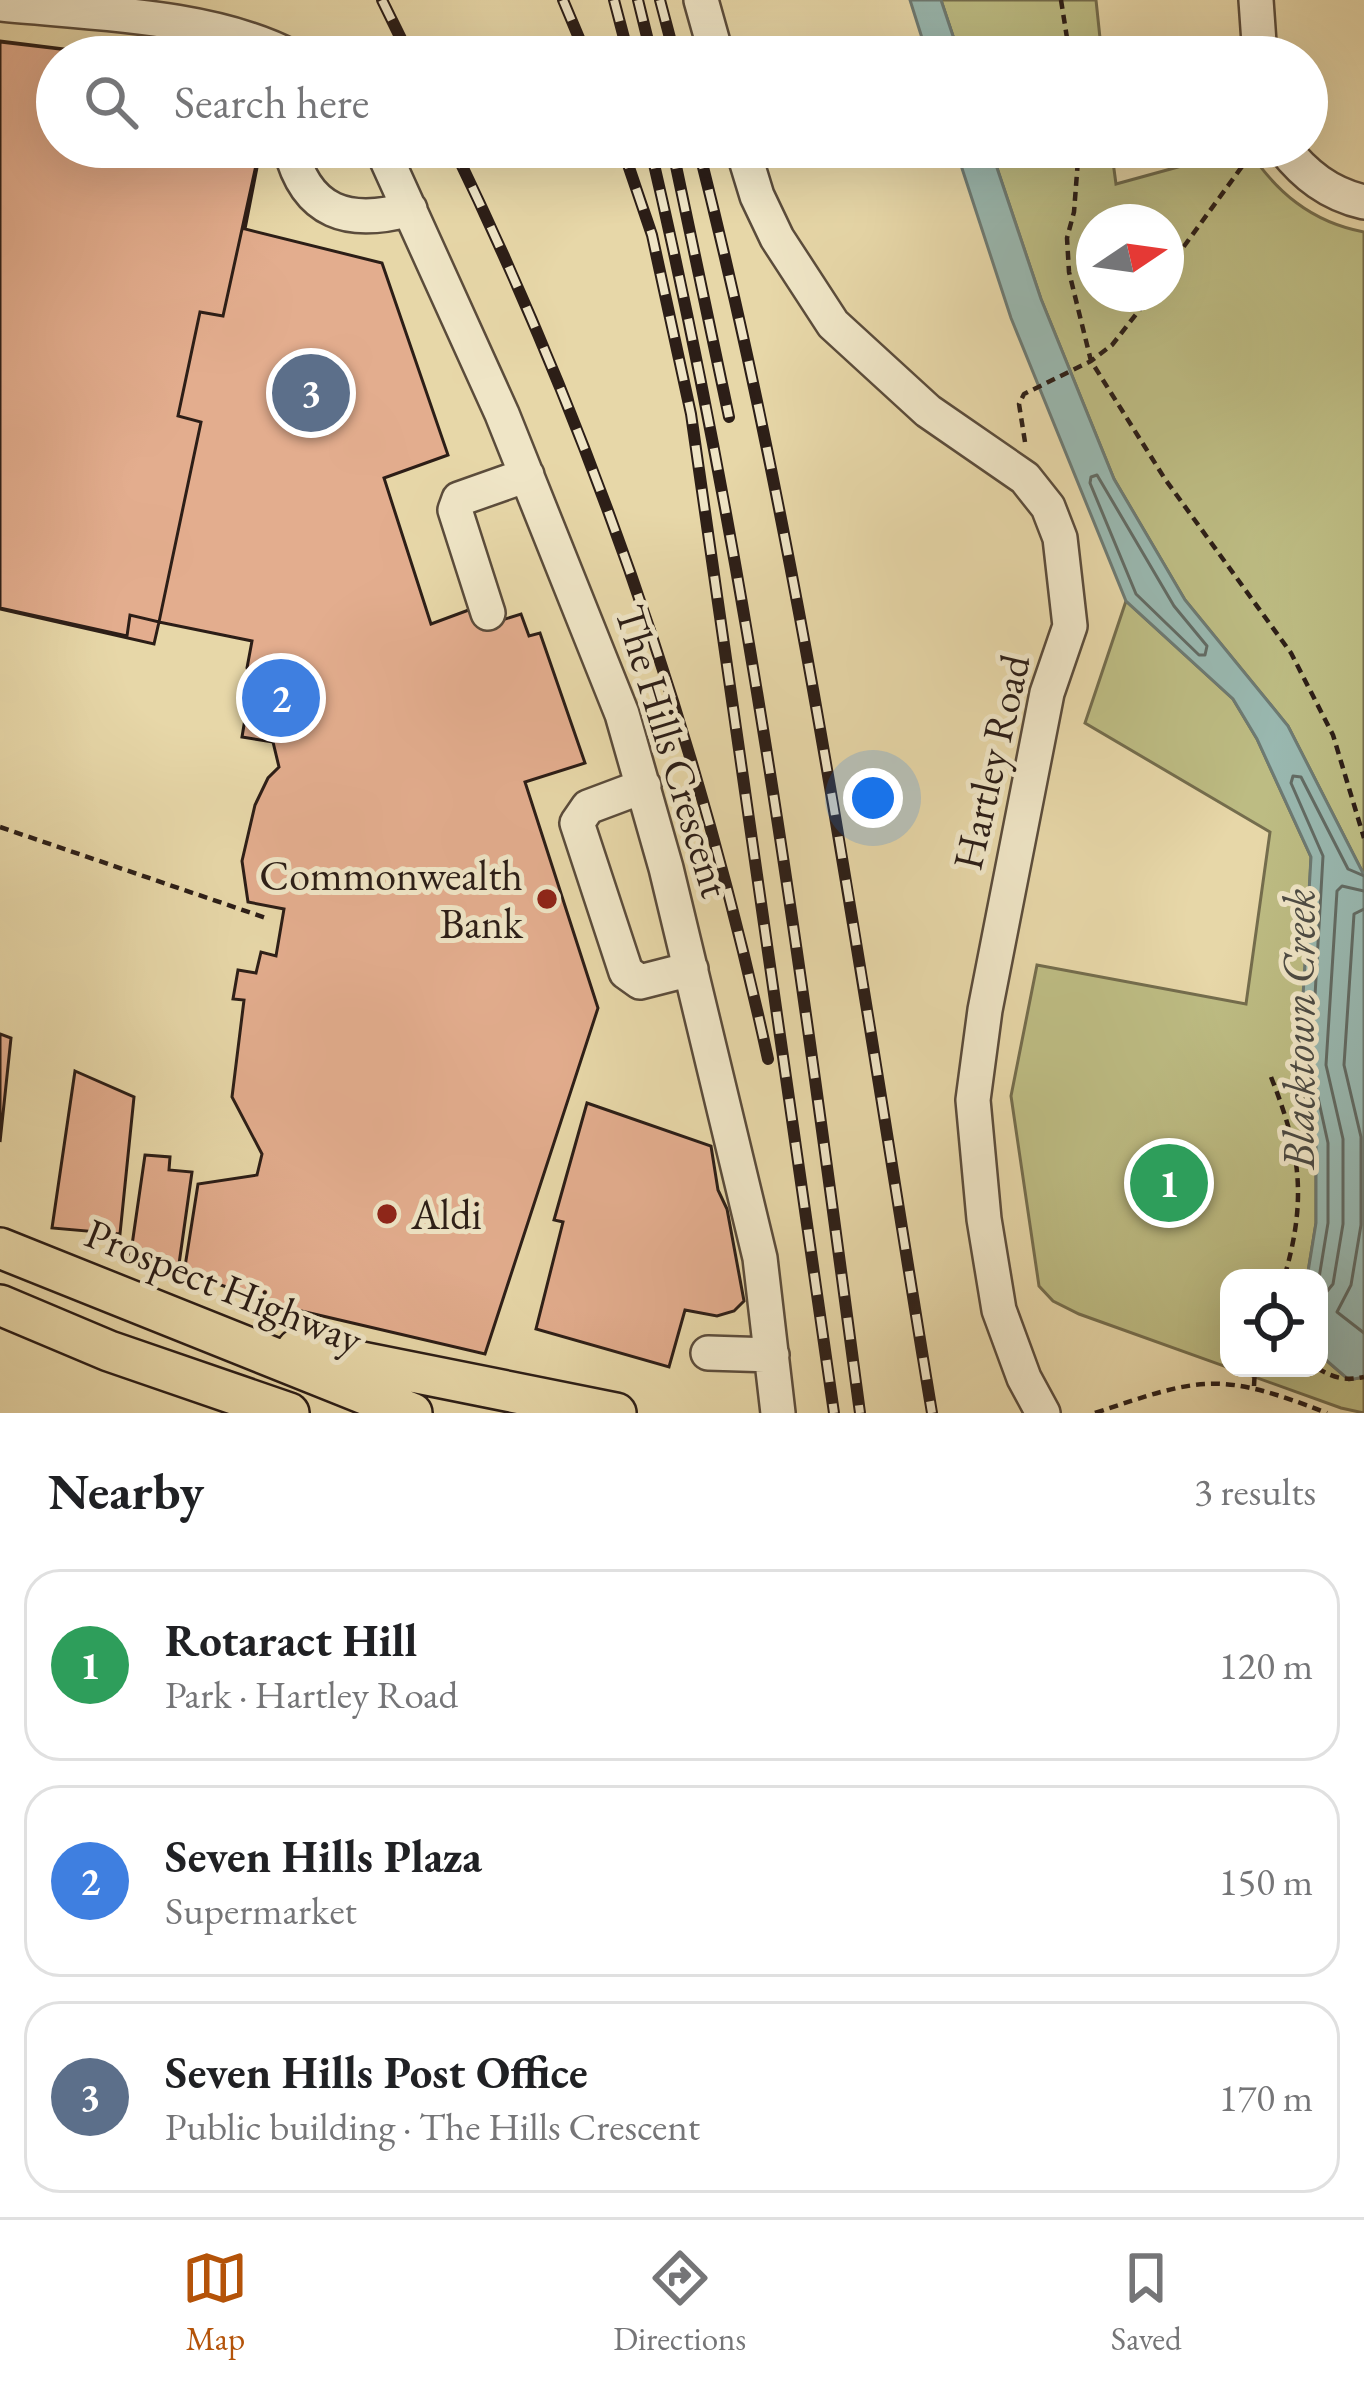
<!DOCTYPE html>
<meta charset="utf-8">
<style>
body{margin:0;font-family:"EB Garamond",serif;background:#f2f2f2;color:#202124}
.controls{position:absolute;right:36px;bottom:36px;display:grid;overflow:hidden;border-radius:24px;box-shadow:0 12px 48px #0002}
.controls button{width:108px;height:108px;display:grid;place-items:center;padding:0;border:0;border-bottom:3px solid #e0e0e0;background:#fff;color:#202124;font:60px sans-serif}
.compass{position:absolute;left:1076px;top:204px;width:108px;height:108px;border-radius:50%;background:#fff;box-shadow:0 12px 48px #0002;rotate:77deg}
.you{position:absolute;left:873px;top:798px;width:42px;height:42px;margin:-30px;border:9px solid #fff;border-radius:50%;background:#1a73e8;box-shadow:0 0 0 18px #1a73e833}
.badge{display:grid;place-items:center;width:78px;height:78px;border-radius:50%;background:#b45309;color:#fff;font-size:39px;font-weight:700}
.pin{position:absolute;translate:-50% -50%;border:6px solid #fff;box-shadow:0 3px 12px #0006}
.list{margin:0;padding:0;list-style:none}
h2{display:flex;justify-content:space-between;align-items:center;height:156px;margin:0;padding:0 48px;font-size:51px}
h2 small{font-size:39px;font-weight:400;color:#757577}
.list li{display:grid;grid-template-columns:78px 1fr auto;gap:36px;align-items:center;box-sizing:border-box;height:192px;margin:0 24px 24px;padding:0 24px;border:3px solid #e0e0e0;border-radius:36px}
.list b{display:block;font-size:45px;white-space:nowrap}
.list p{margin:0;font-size:39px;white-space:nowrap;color:#757577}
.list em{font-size:39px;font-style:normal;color:#757577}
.icon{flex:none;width:66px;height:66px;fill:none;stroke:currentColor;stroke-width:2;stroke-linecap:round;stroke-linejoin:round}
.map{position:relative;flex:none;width:1364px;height:1413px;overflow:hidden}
.search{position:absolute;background:#fff;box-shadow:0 12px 48px #0002;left:36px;right:36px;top:36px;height:132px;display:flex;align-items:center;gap:30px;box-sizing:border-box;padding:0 42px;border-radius:66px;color:#757577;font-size:45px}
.sheet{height:804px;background:#fff}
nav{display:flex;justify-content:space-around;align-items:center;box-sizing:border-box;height:168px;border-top:3px solid #e0e0e0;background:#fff;font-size:33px;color:#757577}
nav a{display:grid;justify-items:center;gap:6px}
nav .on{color:#b45309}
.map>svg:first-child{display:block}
</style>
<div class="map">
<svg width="1364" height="1413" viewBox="0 0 1364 1413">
<rect width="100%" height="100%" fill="#e7d7a8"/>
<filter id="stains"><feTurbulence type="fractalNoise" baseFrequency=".00167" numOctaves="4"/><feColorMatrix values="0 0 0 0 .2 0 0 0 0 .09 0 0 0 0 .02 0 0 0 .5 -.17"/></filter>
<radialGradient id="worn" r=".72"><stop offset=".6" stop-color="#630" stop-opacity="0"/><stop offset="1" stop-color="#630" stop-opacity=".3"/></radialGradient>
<path fill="#bdbc83" stroke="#746d4d" stroke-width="3" fill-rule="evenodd" d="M941,0H1096L1102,57H960Z
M990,147H1111L1116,184L1247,148C1276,192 1311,222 1364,232V875L1288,726L1185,600L1114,479L1041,299ZM1094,222H1166V294H1094Z
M1126,601L1233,699L1257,739L1311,857L1301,1081L1316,1143V1223L1307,1278H1229V1368H1319V1354L1349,1380L1364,1377V1413L1341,1408L1079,1314L1053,1301L1039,1286L1011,1096L1037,965L1246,1004L1270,832L1085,723Z"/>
<path fill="#99b8b0" stroke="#6d7a73" stroke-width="3" d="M910,0H941L960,57H928Z
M955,147H990L1041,299L1114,479L1185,600L1288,726L1364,875V1377L1349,1380L1319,1354V1278H1307L1316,1223V1143L1299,1066L1311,857L1257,739L1233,699L1126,601L1011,318Z"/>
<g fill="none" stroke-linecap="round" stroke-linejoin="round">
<path stroke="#626b64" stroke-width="3" d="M1097,475L1174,606L1207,646L1205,655H1199L1136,594L1090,483L1091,477Z
M1364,909L1354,914L1344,1065L1361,1137V1225L1351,1285L1337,1312L1364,1333
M1319,1278L1328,1223V1143L1311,1066L1323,856L1291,783L1293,776L1301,777L1348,869L1364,876
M1319,1301L1333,1284L1343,1224V1139L1326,1065L1337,891L1342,886L1364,891"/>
</g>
<path fill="#e3ad8e" stroke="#2c1e17" stroke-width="3" d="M0,41L128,57H57V147H261L245,229L382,263L448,455L384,478L431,624L474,608L480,627L521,614L529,636L540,633L585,763L525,782L598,1008L485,1354L297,1310L184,1273L198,1184L257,1175L262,1154L232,1097L244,1000L233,999L238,970L256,973L261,952L276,956L284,909L248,902L242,861L255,805L268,778L279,767L273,742L242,737L246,713L264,718L247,668L252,641L159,622L154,644L0,609Z
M0,42L128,57H57V147H260L223,316L200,312L178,416L201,422L159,622L130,615L127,636L0,608Z
M0,1034L11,1038L0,1142Z
M75,1071L134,1097L120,1234L52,1228Z
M587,1103L711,1146L718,1190L727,1209L744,1301L734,1311L717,1316L685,1310L669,1367L536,1329L563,1222L554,1220Z
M145,1155L170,1157L169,1170L192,1172L179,1264L130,1259Z"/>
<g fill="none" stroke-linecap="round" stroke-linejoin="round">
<defs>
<path id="minor" d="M701,0L717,57
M1256,0L1260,57
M0,4C89,13 212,15 291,57
M290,147C306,214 349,226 410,209
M381,147L502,414L622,714L666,868L760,1258L778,1413
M742,147L757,196L777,238L833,324L928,411L1025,478L1048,507L1060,538L1070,626L1047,693L985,1010L973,1100L984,1219L999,1310L1024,1378L1043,1413
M1283,147C1305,175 1329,194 1364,202
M488,613L455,510L459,499L527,475
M644,786L588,807L577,823L626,972L640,982L691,969
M708,1353L772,1355"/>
<path id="major" d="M0,1248L412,1413
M0,1305L109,1351L289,1413
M297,1349L616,1413"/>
</defs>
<use href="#minor" stroke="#5b4c3b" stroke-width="38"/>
<use href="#major" stroke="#2c1e17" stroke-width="44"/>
<path stroke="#2c1e17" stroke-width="4.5" stroke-dasharray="9 6" stroke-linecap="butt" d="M1061,0L1070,57
M1079,147L1074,212L1067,238L1069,272L1091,361L1165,479L1291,653L1333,735L1364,838
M1166,271L1254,150
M1025,442L1019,404L1024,394L1091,361L1112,345L1152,294
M0,827L266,918
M1271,1077C1301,1152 1307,1200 1284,1278
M1317,1368C1334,1378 1345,1381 1364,1377
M1254,1386L1255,1368
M1095,1413C1202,1377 1219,1371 1327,1413"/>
<use href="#minor" stroke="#efe5c6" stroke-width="33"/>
<use href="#major" stroke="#e7d7a8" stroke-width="39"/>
<defs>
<path id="rail" d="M382,0L410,57
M563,0L587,57
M614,0L629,57
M638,0L652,57
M660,0L675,57
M453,147C594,438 699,743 768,1059
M622,147L652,235L691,414L834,1413
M650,147C749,568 803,986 860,1413
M672,147L729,417
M698,147C804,563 862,990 932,1413"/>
</defs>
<use href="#rail" stroke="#2c1e17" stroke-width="12"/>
<use href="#rail" stroke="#efe5c6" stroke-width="8" stroke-dasharray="22" stroke-linecap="butt"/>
</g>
<g fill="#8f2418" stroke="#efe5c6" stroke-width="4.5">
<circle cx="547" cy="899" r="12"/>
<circle cx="387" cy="1214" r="12"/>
</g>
<g text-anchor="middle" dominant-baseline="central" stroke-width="10" stroke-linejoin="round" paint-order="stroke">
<g font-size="42" fill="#2c1e17" stroke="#efe5c6">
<text transform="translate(673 751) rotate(73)">The Hills Crescent</text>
<text transform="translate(991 762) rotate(-77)">Hartley Road</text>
<text transform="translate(224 1286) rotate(22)">Prospect Highway</text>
</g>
<g font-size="42" fill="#2c1e17" stroke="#efe5c6" text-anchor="end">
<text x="523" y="875">Commonwealth<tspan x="523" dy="48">Bank</tspan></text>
<text x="411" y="1214" text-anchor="start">Aldi</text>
</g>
<g font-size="45" font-style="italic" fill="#4d4c45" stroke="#efe5c6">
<text transform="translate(1298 1029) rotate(-90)">Blacktown Creek</text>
</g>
</g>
<rect width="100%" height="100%" filter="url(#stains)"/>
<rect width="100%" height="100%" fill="url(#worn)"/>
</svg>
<div class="controls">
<button><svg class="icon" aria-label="locate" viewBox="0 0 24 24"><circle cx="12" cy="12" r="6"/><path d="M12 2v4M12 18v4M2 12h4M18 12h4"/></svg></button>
</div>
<svg class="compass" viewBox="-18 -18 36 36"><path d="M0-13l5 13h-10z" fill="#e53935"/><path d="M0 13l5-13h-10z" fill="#757577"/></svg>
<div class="you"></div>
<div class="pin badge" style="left:1169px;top:1183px;background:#2e9e5b">1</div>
<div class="pin badge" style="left:281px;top:698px;background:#3f7fe0">2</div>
<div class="pin badge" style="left:311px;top:393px;background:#5c6f8a">3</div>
<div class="search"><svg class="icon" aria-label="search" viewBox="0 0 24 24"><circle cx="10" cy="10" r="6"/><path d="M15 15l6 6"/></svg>Search here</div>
</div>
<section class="sheet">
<h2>Nearby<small>3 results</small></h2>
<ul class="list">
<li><span class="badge" style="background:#2e9e5b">1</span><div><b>Rotaract Hill</b><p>Park · Hartley Road</p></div><em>120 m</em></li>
<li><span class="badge" style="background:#3f7fe0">2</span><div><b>Seven Hills Plaza</b><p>Supermarket</p></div><em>150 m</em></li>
<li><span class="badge" style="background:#5c6f8a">3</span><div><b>Seven Hills Post Office</b><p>Public building · The Hills Crescent</p></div><em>170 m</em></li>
</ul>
</section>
<nav>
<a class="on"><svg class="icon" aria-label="map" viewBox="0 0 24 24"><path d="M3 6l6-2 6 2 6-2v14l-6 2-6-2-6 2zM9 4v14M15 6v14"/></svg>Map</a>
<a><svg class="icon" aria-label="directions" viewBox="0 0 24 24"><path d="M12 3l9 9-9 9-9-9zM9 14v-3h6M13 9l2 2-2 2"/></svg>Directions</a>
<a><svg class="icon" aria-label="saved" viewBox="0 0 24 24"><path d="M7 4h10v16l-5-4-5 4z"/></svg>Saved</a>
</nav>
